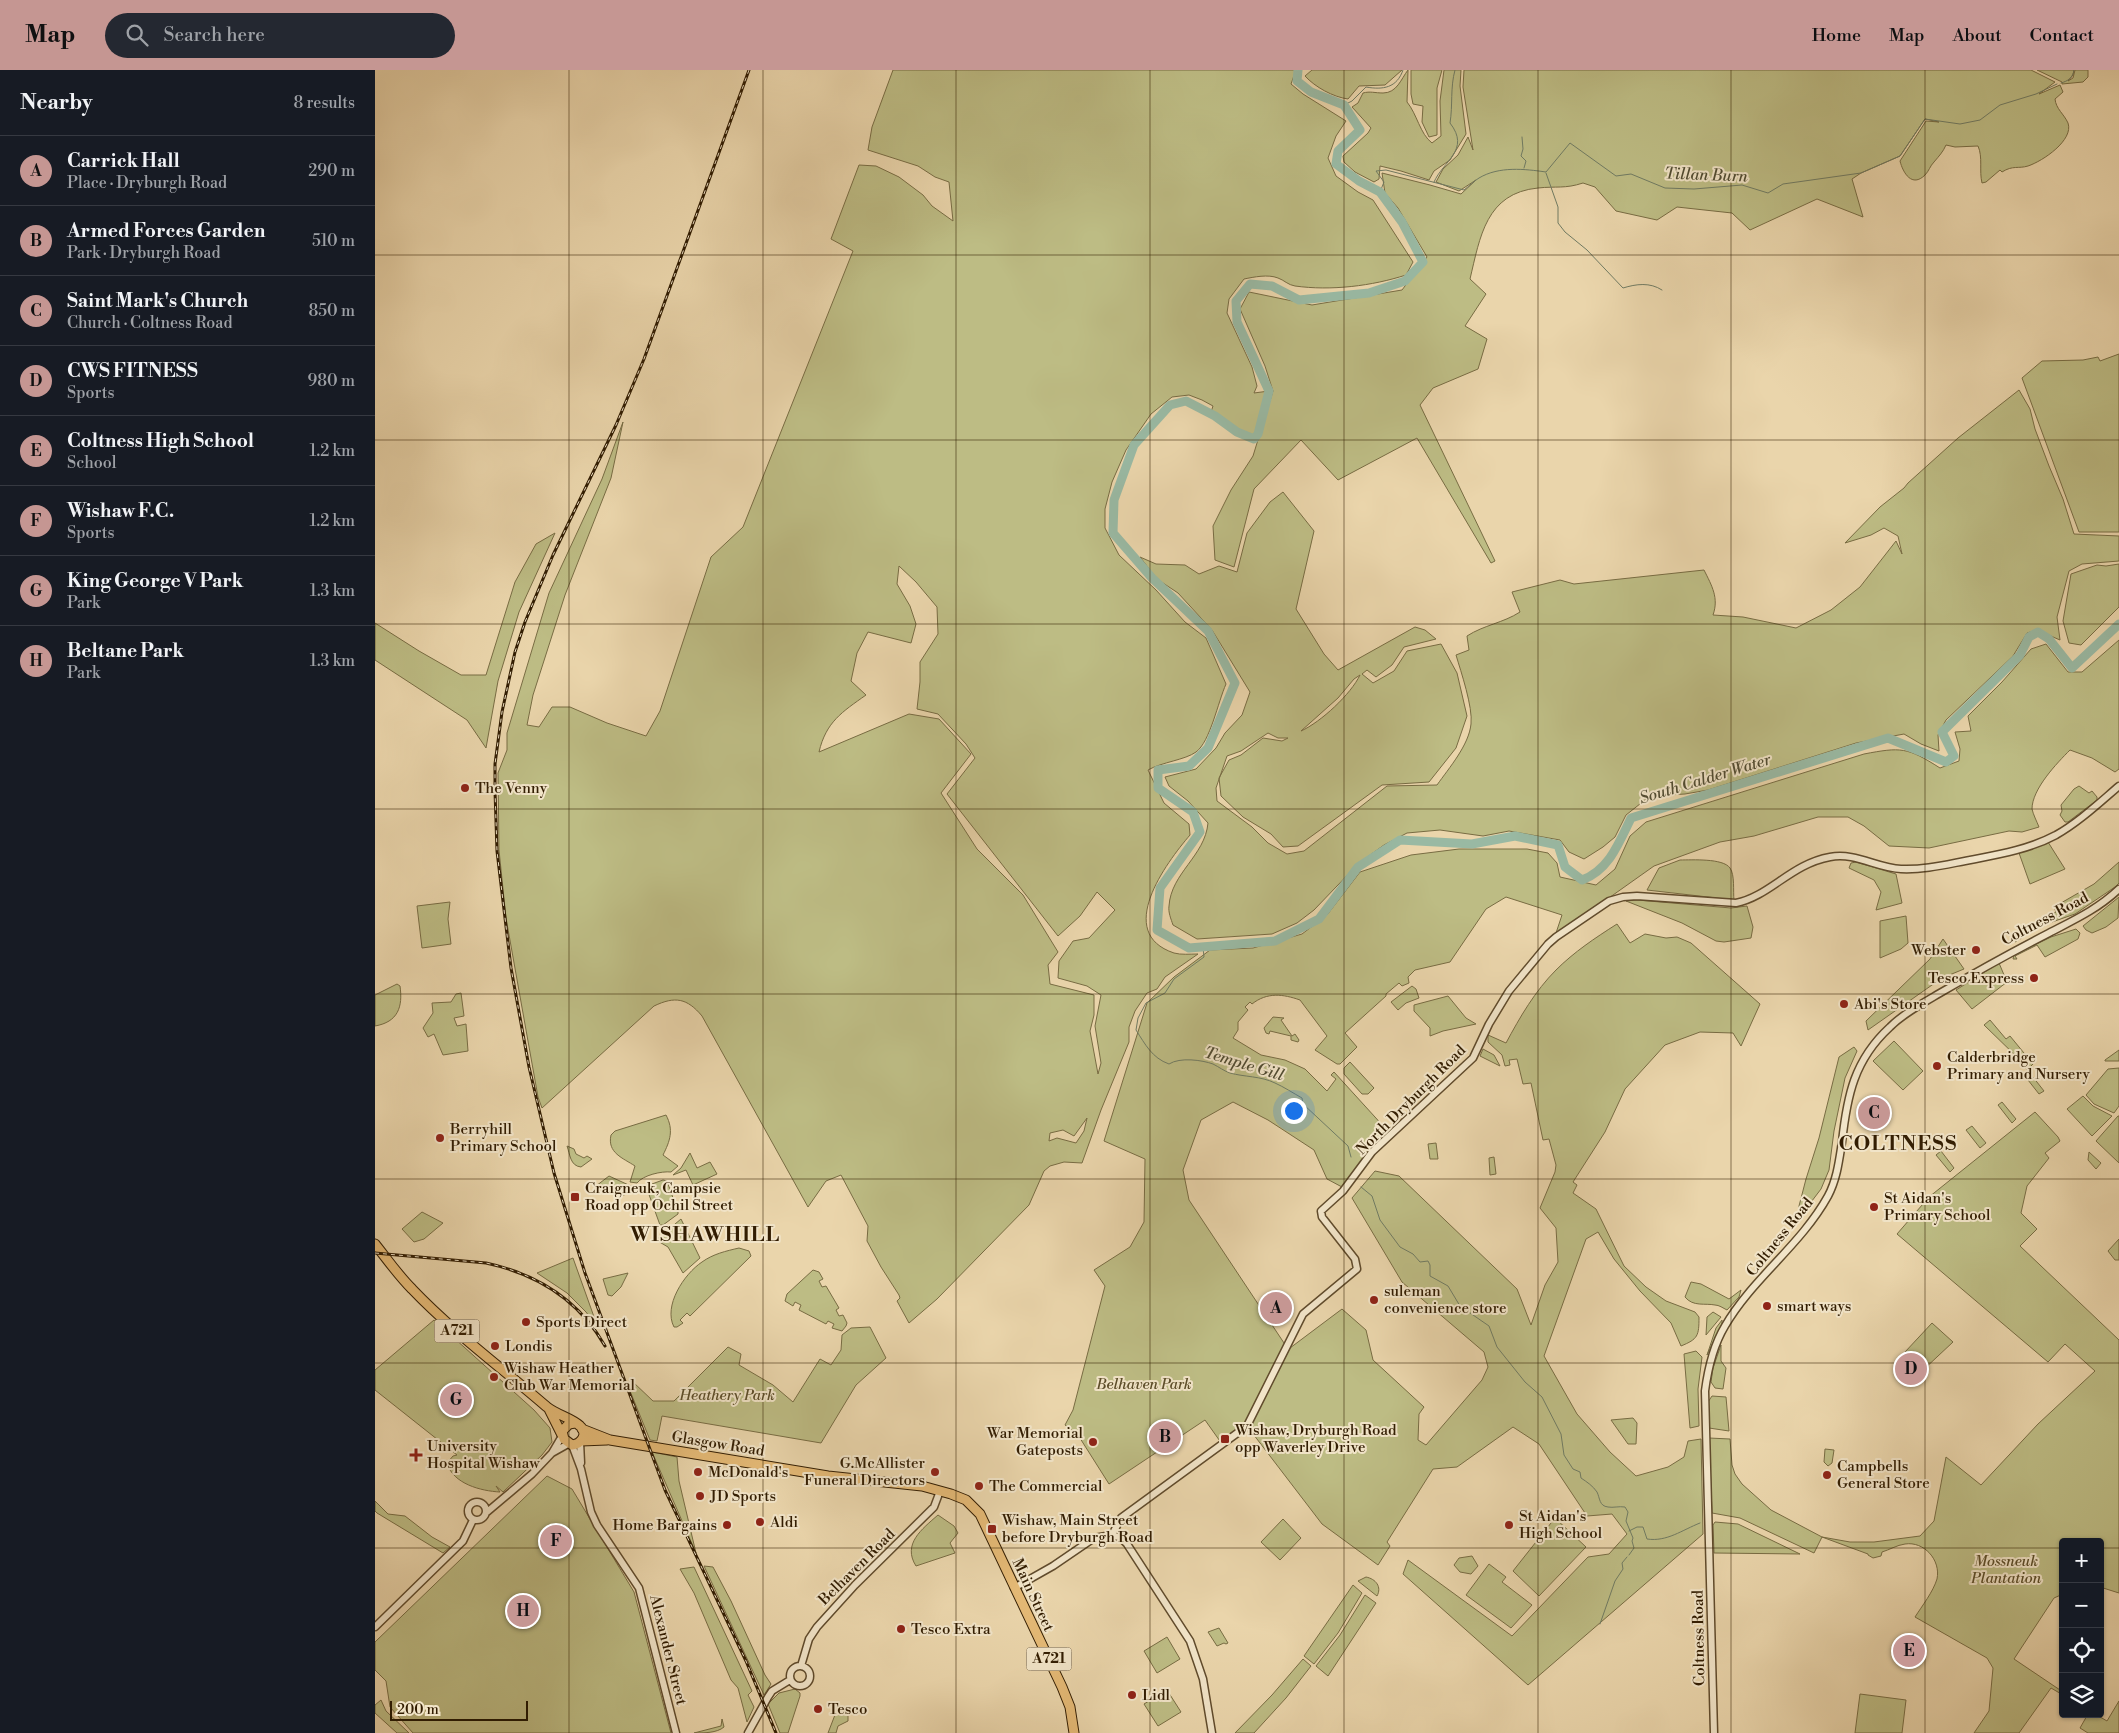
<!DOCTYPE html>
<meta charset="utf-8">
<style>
body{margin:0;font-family:"Libre Bodoni",serif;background:#242831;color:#f1f3f6}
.controls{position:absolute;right:15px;bottom:15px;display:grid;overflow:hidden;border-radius:5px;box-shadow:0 1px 4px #0004}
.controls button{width:45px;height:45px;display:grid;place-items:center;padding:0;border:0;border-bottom:1px solid #363941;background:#171b24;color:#f1f3f6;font:25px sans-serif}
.scale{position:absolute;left:15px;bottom:12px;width:138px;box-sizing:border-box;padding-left:5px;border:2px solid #321d02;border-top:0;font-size:14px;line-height:18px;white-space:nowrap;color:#321d02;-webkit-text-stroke:4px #f1e4c8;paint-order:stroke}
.you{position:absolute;left:918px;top:1040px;width:18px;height:18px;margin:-12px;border:4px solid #fff;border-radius:50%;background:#1a73e8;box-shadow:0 0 0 8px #1a73e833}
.badge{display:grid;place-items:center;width:32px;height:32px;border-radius:50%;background:#c59692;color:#111;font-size:16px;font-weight:700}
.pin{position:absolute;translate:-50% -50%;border:2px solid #fff;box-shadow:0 1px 5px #0006}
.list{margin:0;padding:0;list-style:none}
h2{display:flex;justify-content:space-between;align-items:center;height:65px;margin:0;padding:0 20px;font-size:21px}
h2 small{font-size:16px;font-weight:400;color:#9ea1a6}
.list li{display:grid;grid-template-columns:32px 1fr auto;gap:15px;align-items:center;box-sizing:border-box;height:70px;padding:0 20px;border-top:1px solid #363941}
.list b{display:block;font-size:19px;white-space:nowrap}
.list p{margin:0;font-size:16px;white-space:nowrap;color:#9ea1a6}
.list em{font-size:16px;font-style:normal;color:#9ea1a6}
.icon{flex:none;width:28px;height:28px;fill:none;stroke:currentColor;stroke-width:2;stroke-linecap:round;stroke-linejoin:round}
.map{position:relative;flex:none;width:1744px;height:1663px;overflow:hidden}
header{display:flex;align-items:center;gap:30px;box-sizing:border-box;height:70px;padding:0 25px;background:#c59692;color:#111}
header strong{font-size:24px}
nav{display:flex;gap:28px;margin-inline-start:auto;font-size:18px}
.search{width:350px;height:45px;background:#242831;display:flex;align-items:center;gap:12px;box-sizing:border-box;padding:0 18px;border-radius:28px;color:#9ea1a6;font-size:19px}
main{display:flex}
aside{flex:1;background:#171b24}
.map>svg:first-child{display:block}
</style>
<header>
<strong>Map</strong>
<div class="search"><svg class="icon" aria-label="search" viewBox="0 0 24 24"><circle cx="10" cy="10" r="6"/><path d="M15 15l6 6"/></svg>Search here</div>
<nav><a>Home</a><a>Map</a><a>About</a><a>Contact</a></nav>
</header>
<main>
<aside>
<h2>Nearby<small>8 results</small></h2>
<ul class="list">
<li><span class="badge">A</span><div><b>Carrick Hall</b><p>Place · Dryburgh Road</p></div><em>290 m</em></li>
<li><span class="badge">B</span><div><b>Armed Forces Garden</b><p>Park · Dryburgh Road</p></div><em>510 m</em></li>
<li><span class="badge">C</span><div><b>Saint Mark's Church</b><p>Church · Coltness Road</p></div><em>850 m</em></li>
<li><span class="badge">D</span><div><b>CWS FITNESS</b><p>Sports</p></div><em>980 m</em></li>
<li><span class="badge">E</span><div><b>Coltness High School</b><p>School</p></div><em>1.2 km</em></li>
<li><span class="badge">F</span><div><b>Wishaw F.C.</b><p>Sports</p></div><em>1.2 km</em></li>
<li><span class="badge">G</span><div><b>King George V Park</b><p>Park</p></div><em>1.3 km</em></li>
<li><span class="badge">H</span><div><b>Beltane Park</b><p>Park</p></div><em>1.3 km</em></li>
</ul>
</aside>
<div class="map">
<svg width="1744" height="1663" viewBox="0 0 1744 1663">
<rect width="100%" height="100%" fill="#ead5ab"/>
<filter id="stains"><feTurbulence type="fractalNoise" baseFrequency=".004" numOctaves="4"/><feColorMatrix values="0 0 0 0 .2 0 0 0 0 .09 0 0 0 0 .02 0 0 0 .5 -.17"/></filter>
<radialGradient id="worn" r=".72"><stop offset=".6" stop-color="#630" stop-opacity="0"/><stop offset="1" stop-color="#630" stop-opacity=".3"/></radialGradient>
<path fill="#bdbc84" stroke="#786c43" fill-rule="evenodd" d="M518,0H921L916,14L928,24L971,51L961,66L953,88L961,106L983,122L998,130L1038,192L1031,205C997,216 956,221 920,216C913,215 909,210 903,208C893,204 879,207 869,209L854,229L852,243L877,297L882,316L879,323L894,321L882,365L878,368L861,362L836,342L838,336L827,330L814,325L797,327L776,344L751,380L737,412L730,439V458L744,485L781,520L810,552L831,568L851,614C843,632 835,672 821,682C810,690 787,692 773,700L789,733L814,754L815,765C791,793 739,863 799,883C806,885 815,884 823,884L790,907L782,919L772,923L760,941L754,957V972L726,1040L707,1093L689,1092L675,1096L669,1101L654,1135L562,1229L534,1253L522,1231L525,1228L524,1225L506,1197L492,1171L493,1156L466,1105L451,1111L433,1137L327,946C312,928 300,926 279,936L167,1038L163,1027L131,848L124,780L123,703L132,680V663L174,523L227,409L248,352L236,408L190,525L158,625L152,655L164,657L177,637H195L232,653L271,666L285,641L336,487L368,457L478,181L456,169L484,95L501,96L524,107L548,125L557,136L578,151L574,112L560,107L543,96L493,80L497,57ZM524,496L541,512L562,537L563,564L545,592V612L542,639L563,644L591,674L600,688L572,724L683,866L705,846L722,822L740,840L714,868L698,871L684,891L683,908L712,916L726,925L720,956L726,993L723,1004L715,961L719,945V925L675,914L673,895L683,882L648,825L602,779L566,723L596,684L564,649L534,644L444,682C451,652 467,642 491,625L476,611L482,583L493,562L536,573L541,554L535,536L522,514ZM712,1048L709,1061L701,1073L682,1068L674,1071L675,1063L688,1060L699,1066Z
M937,0H1027L1010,15L984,16L973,29C958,27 940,17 930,6Z
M1033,0L1032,32C1042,44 1045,64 1057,73L1066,66L1065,31L1069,0H1086L1085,16L1091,64L1075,90L1059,101L1054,110L1026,101L1005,96L1004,109L999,112L980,102L969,92L968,86L993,63L996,58L977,37L983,33L988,23C995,21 1000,23 1008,23C1022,23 1026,9 1033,0Z
M1036,0H1067L1062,18V65L1054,67L1047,52L1048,36L1038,34L1036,24Z
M1089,0H1656L1680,12L1664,24L1685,15L1688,22L1680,29C1681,39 1689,44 1693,53C1699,70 1668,91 1653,96C1643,99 1638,95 1627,102L1625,100L1611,112L1607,113C1604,101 1608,87 1603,76L1580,77L1571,75C1568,82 1564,86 1559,92C1555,96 1554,101 1550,105C1537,118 1528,103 1525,91L1551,51L1564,52L1550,49L1525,86L1486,103L1477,109L1488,147L1442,129L1375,160L1357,143L1302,137L1282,150L1241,141L1220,117L1208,113C1190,119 1181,116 1163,118C1111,123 1105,167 1095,209L1111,224L1090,256L1112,269L1103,299L1058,318L1045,335L1120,491L1116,493L1042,368L963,410L926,370L879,419L859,497L840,490L838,456L856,420L878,386L898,321L890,296L865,239L874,222L937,235L1027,220L1052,187L1023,138L1010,123L1007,103L1055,115L1086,124L1101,110L1084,121L1061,112L1068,99L1083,85L1093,67L1098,80L1088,17Z
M1662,0H1699L1698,5L1693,11L1698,8L1700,0H1713V7L1708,12L1687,14V12Z
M1744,284V462H1704L1647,308L1667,291L1708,290L1723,287L1725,291Z
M1644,320L1655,339L1660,359L1674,396L1688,429L1699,464L1744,466V491L1707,494L1694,501L1682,547L1685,570L1662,560L1652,563L1638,586L1571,650L1563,665L1564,681L1546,674L1529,664L1481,673L1333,720L1310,724L1275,726L1251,745L1240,767L1228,777L1209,789L1194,782L1185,770L1134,761L1108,766L1065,760L1032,763L1009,775L984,793L939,840L922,853L897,864L822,869L798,855C796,849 793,842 794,836C796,803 830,786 833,753L813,731L794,716L790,707L821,699L841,678L850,663L867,645L875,622L837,560L803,523L782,509L765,487L781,494L810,495L824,504L844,496L862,502L872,463L895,432L908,422L939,461L921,539L949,584L963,600L1040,557L1050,560L1061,569L1029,577L1017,595L1001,607L992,600L987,604L998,613L1019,601L1032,581L1066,574L1082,603L1092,646L1081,678L1054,712L1007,715L923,776L908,777L896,764L868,747L846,726L844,708L854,690L866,685L888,668L907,671L913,668H903L893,663L866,681L852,686L841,718L842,731L877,757L893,773L912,784L929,781L1012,716L1062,715C1074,698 1094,675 1096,654C1098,637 1086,602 1081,585L1094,580L1092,566C1109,555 1128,553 1145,542L1137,522L1185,510L1199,514L1329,500C1337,516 1344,528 1338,545L1368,547L1421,558L1456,540L1485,517L1521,471L1527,484L1523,466L1509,458L1496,465L1470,473L1505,437L1529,418L1533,413L1583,368ZM985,605C976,624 946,652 926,661L963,628L979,609Z
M180,463L144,542L123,611L111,678L92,650L0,590V553L44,581L86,605H111L140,512L161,474Z
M1744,494V537L1706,575L1694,573L1688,551L1696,504L1722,495L1731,496Z
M1744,570V699L1740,702L1717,688L1695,680C1682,693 1657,719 1657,739C1658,744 1662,752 1664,757L1647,762L1634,761L1554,778L1514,776L1489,756L1473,747H1443L1379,766L1345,772L1279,796L1183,864L1181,863L1187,845L1131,827L1111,839L1075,892L1040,900L1033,907L1034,913L1027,916L1024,913L1011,924V926L970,963L982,977L965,994H962L940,980L952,966L925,930C908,924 892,922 877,934L875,932L870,937L873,940L863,952V960L858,968L886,985L910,990L930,999L952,1021L961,1009L956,1005L959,1002L1010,1058L1011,1062L1002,1071L967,1117L952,1109L939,1080L893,1050L858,1032L826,1050L808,1100L814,1130L911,1276L915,1278L967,1239L991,1260L998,1290L1049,1337L1044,1344L1043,1370L1051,1375L1107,1310L1113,1297L1109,1282L1027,1212L977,1128L1000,1101L1024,1106L1142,1219L1156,1255L1170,1215L1183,1192L1181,1158L1165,1138L1180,1102L1181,1095L1174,1069L1168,1070L1156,1013L1148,1014L1142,989L1134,990L1135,995L1130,996L1127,985L1113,972V965L1131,973C1145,947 1160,921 1181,900C1199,882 1220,868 1242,854L1255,873L1270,864L1291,868L1302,867L1316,873L1385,934L1366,976L1358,963L1325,962L1290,975L1250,1019L1230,1062L1198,1112L1202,1115L1198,1123L1221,1139L1249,1196L1271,1217L1291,1231L1320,1242L1324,1247C1324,1266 1323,1269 1306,1276L1296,1253L1265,1221L1239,1189L1223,1162L1211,1169L1169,1286L1202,1344L1235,1382L1261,1406L1293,1397L1309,1387L1313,1371L1326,1369L1328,1464L1153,1615L1028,1504L1033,1490L1137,1566L1213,1487L1234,1484L1252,1464L1237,1444L1212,1446L1164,1374L1138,1357L1082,1397L1058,1399L1012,1472L1015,1476L1003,1495L947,1454L872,1356L847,1374L830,1350L734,1414L703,1365L690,1355L698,1340L730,1216L719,1200L755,1177L769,1152L770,1089L729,1071L772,933L799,907L835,880L878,878L927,864L952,845L985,802L1036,785L1084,779H1152L1173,783L1182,793L1185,807L1221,815L1240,799L1255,766L1271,752L1489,684C1526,677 1532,677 1565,698L1584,691L1585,679L1580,662L1596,661L1593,646L1627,612L1656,579L1671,574L1693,602H1707Z
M1704,716L1714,723L1717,721L1722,727V730L1693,752H1690L1685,745L1687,741L1686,735L1699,719Z
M1673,772L1690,799L1655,814L1644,783Z
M1305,790C1317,790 1348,788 1355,798C1360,805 1358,821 1359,830L1272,820L1284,798Z
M1481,792L1521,804L1527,833L1501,840L1506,822L1499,810L1474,798L1476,793Z
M1744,792V813L1740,817L1700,844L1677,852L1674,846L1681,842L1679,837L1719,814Z
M1744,827L1743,848L1731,857L1717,863L1711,860L1708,856Z
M1262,830L1356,838L1372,836L1378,857L1376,868L1349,872L1341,871L1307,853L1251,831Z
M75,832L73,849L76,874L47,878L42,836Z
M1531,846L1533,873L1526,879L1505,888V851Z
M1645,856H1665V857L1640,872L1638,869Z
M1701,859L1705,863L1703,869L1670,887L1662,875L1640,886L1642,889H1638L1639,885L1676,867Z
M1568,869L1589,899L1567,908L1493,960L1491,951L1555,889Z
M1624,893L1632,912L1597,939L1581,920Z
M22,914L25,916C28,937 23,952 0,956V925Z
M1037,916L1041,919L1044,928L1031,933L1023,940L1016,932Z
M86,923L89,946L79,948L82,956L91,954L93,981L68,985L59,964L53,967L48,958L58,943L57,933L76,932L81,924Z
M1073,926L1091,948L1101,954L1068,961L1055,966V958L1039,941V935Z
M898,947L909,948L906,950L917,966L920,964L924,970L923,972L916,970V966L895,961L894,964L891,963L889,958Z
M1615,950L1631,969L1635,966L1658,994L1652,1000L1644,989L1609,955Z
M1519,971L1548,1001L1528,1020L1498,991Z
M1479,977L1482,981L1470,1008L1459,1061L1454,1100L1446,1119L1424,1148V1136L1431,1109L1444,1068L1464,987Z
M1108,979L1119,985L1125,996L1105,986Z
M1744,980V991H1730V990Z
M975,992L999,1018L993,1024H987L969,1004V998Z
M1744,998V1036L1739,1043L1719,1034L1711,1025L1733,999Z
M1658,1007L1669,1021L1664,1024L1653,1010Z
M1708,1026L1718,1036L1737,1046L1717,1066L1692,1039Z
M1627,1032L1641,1049L1637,1053L1623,1035Z
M1660,1042L1683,1067L1685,1071L1670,1083L1674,1088L1652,1116L1646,1143L1662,1159L1645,1176L1744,1270V1523L1725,1517V1472H1688V1524L1679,1528L1639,1589L1688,1622V1625L1676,1618L1644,1663H1599L1614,1641L1618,1598L1612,1588L1540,1547C1547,1536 1558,1522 1562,1509C1566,1490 1549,1471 1530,1474C1522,1475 1514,1480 1507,1482L1506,1486L1498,1488L1493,1485V1484L1447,1467L1439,1483L1365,1448L1337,1443L1334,1368L1355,1369L1357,1395L1360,1404L1367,1414L1396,1440L1447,1467L1475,1472H1499L1545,1466L1559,1451L1571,1387L1606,1415L1663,1354L1720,1301L1690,1274L1673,1292L1522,1164L1554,1127Z
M291,1045C299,1060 295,1071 288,1085L303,1096L296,1102C287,1101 268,1105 262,1113L255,1112L260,1096C248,1088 232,1083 236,1065L240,1061Z
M1743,1046H1744V1093L1721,1071Z
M1597,1056L1611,1073L1605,1078L1591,1060Z
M1061,1073L1063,1089H1055L1053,1074Z
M192,1076L199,1079L201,1084L209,1088L212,1086L217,1089L206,1097C195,1096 195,1084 192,1076Z
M1566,1081L1579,1098L1575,1102L1561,1085Z
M1714,1082L1726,1093L1721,1099L1713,1090Z
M315,1083L322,1098L335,1092L342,1104L318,1115L311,1100L298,1105L306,1098Z
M1119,1087L1121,1104L1115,1105L1114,1088Z
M234,1106L258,1117L252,1124L241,1127L238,1120L227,1121L221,1116Z
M288,1110L292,1111L303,1142V1144L288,1155H285L272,1119L274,1115Z
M47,1142L68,1153L49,1169L39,1172L27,1159Z
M306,1149L325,1188L308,1203L293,1177L281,1170Z
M1744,1169V1190H1740L1733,1181Z
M364,1178L374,1181L376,1186L315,1246L312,1243L305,1250L308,1253L302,1257H299C288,1236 309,1204 327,1192C338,1184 351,1181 364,1178Z
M198,1188L223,1258L211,1242L192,1223L162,1203Z
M438,1200L444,1202L448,1209L444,1211L447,1217L451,1216L464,1238L461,1240L464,1246L468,1245L472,1253L471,1256L467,1261L457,1258L459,1254L453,1251L451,1254L424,1240L426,1235L420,1232L418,1236L410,1231L412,1224Z
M253,1203L246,1217L237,1226L233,1225L228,1209Z
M1316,1212L1326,1214L1354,1229L1366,1220L1364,1227L1352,1240C1348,1238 1344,1235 1340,1235C1330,1233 1318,1237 1310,1227Z
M1338,1242L1346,1247L1331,1265L1332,1247Z
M59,1250L159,1340L175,1358L177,1372L167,1385L128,1422L121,1416L125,1422C106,1421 78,1414 72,1393L78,1386L82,1385L0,1320V1300Z
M1347,1250V1254L1332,1285L1341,1258Z
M1557,1253L1578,1272L1547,1301L1544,1298L1546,1295L1544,1292L1546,1288L1539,1281L1533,1286L1530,1282Z
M495,1257L511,1288L481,1315L446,1373L287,1346L282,1371L275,1370L253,1316L258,1312L278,1331H299L353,1277L366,1284L364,1295L398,1315L418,1332L445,1289L456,1295L466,1280L467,1265L476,1258Z
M1346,1275V1291L1351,1298L1348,1319L1340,1318L1336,1312L1338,1298Z
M1321,1281L1327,1287L1323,1319L1324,1356L1315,1358L1309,1284Z
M1337,1326L1351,1327L1354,1361L1334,1358L1333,1332Z
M1258,1348L1262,1353L1261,1374H1253L1236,1350Z
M1450,1379L1459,1380L1457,1393L1453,1396L1449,1392Z
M277,1382L302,1387L304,1411L321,1483Z
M172,1406L197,1419L259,1522L296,1663H38L15,1637L11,1611L0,1600V1572Z
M0,1431L13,1444L30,1446L57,1467L75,1477L68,1483L2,1443L0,1441Z
M563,1445L579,1456L583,1463L575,1473L580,1483L541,1496C527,1474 547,1459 563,1445Z
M1180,1448L1211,1477L1164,1526L1138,1501Z
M908,1449L926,1468L905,1490L886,1472Z
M1340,1452L1363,1454L1425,1484L1339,1483L1338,1455Z
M1097,1486L1103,1496L1096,1504L1085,1502L1079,1495L1084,1488Z
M1114,1494L1131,1507L1127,1512L1157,1535L1136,1558L1091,1525Z
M329,1496L338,1497L356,1531L390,1605L396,1614L389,1625Z
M319,1497L377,1621L373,1625L379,1637L372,1652L363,1618L356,1610L319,1523L305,1499Z
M991,1507C1001,1509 1007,1517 1002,1526L983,1511Z
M978,1515L987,1523L963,1563L939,1594L929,1586Z
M990,1525L1001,1533L953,1606L941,1596L965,1565Z
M844,1558L853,1573L851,1574L849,1573L842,1576L833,1562Z
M792,1567L805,1589L782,1603L769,1581Z
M928,1589L936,1596L911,1628L879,1663H860L897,1625Z
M420,1619L425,1623V1626L413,1663H405L393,1634L404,1623Z
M792,1620L806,1642L783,1656L769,1634Z
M1485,1624L1531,1630L1527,1663H1480Z
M6,1630L11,1641L34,1663H22L0,1643V1635Z
M1744,1631V1663H1713L1705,1658L1713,1644H1720L1732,1651Z
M463,1637L473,1640V1651L463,1656L461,1663H453Z
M347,1649L349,1657C342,1663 329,1663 319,1663L346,1656Z"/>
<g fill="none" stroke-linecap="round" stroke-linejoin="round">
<path stroke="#707b63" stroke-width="1" d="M1686,13C1693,11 1698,8 1699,0
M969,35L977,31L991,17C1008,20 1022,18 1028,0
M1147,67L1148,79L1146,86L1151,91L1149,98
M1171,103L1183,137V153L1190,162L1212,180L1248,218C1261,214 1275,212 1287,220
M1059,112C1068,91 1096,80 1075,53C1078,35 1075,18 1080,0
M1005,122L1009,112L1001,101L1011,100L1089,120C1094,116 1099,111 1104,108C1124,96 1150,99 1171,102L1195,73L1241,106L1256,104L1290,118L1319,119L1367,115L1393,123L1408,114L1486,103L1525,86L1550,49L1585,54L1605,50L1625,35L1661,24L1682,14
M828,877L829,887L799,909L790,923L771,933L763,948L761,960C770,974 777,988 794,994C805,987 827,990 838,994C844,997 849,1001 855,1003C869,1007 886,1006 900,1013C909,1017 918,1023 927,1028L928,1034L973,1076L976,1087
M986,1117L997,1126L1005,1150L1025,1177L1038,1184L1045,1192L1053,1191L1055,1195V1206L1073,1216L1085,1236L1114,1256L1122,1277L1150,1312L1167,1327L1186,1364L1189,1385L1198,1399L1205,1402L1206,1408C1212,1412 1218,1416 1222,1422C1225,1428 1224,1436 1233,1437C1238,1438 1244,1436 1250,1437L1253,1442L1251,1451L1258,1468L1257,1471L1259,1478L1254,1485
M1254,1461L1262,1457H1268L1272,1469C1292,1472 1307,1460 1325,1453
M1225,1554L1240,1511L1248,1499L1247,1493L1252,1487"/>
<path stroke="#99b9a3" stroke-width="9" d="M923,0L922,11L936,22L969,35L985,60L963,81L961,94L984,111L1005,122L1027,152L1048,192L1030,211L994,223L924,230L897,216L875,214L861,231L862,252L894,321L883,364L879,369L862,362L840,346L811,331L795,335L759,375L739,430L738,463L777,508L833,561L860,613L833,678L814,696L783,700V718L818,742L825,762L785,818L782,860L814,878L900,871L944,849L983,797L1025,770L1097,774L1140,766L1183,775L1190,797L1207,810C1234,800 1244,773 1256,748L1513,668L1571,692L1579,686L1567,662L1645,585L1654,567L1663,562L1674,569L1697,598L1744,554"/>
<defs>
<path id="tertiary" d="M205,1372L206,1393
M197,1375L206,1399L216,1442L222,1455L264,1518L301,1663
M177,1383L187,1366
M93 1441a9 9 0 1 1 18 0a9 9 0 1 1-18 0Z
M112,1442L157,1404L177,1383L193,1374
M737,1465L746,1448L872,1356L928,1244L982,1199L980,1189L947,1147L946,1141L968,1121L997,1082L1098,988L1114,954L1134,921L1173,874L1181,867L1234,831L1248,827L1262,826L1361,833C1395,826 1416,794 1455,787C1480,782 1502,798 1526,799C1548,800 1569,795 1590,791C1621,785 1653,780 1681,765C1704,752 1724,733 1744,716
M639,1518L678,1496L719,1468L737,1465L746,1468L752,1474L815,1571L828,1609L837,1663
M0,1557L88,1471L98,1450
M415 1606a10 10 0 1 1 20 0a10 10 0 1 1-20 0Z
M426,1596L434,1569L442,1557L480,1515L559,1437L565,1421
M373,1663L393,1627L397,1621L415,1610
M1339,1663L1330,1321C1333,1298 1338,1276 1350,1256C1377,1209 1426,1175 1453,1126C1462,1109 1464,1091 1467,1072C1472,1026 1479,990 1515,957C1529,943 1548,933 1565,923C1601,902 1637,882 1674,863C1699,850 1723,839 1744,819"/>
<path id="primary" d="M0,1174C12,1189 23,1205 37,1219C78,1262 127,1298 172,1337C182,1345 197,1348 205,1356C214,1364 206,1374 197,1375L189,1369L187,1361L194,1354L200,1353
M174,1339L187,1365
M207,1359L235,1370L453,1406L547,1416L576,1424L591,1430L605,1444L687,1617L695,1637L699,1663
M206,1371L232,1370"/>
</defs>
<use href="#tertiary" stroke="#604b2c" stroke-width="9"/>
<use href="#primary" stroke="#321d02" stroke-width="11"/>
<use href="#tertiary" stroke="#f1e4c8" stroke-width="6"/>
<use href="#primary" stroke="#e5ba76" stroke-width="9"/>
<defs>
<path id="rail" d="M374,0L269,289L241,355L178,485L150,552L140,582L127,642L120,694V721L122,781L136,898L154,997L179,1103L210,1203L290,1420L371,1591L401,1663
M0,1183L111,1193C162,1204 204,1230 230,1276"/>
</defs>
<use href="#rail" stroke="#321d02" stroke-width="3"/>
<use href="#rail" stroke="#f1e4c8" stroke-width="1" stroke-dasharray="4" stroke-linecap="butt"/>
</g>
<path fill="none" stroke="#321d02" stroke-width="1" stroke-opacity="0.55" d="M194,0V1663M388,0V1663M581,0V1663M775,0V1663M969,0V1663M1163,0V1663M1356,0V1663M1550,0V1663M0,185H1744M0,370H1744M0,554H1744M0,739H1744M0,924H1744M0,1109H1744M0,1293H1744M0,1478H1688M1725,1478H1744"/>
<g fill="#8f2418" stroke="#f1e4c8" stroke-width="2">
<circle cx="90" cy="718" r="5"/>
<circle cx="1601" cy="880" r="5"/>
<circle cx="1659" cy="908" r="5"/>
<circle cx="1469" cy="934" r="5"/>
<circle cx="1562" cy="996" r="5"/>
<circle cx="65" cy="1068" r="5"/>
<rect x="195" y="1122" width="10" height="10" rx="2.5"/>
<circle cx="1499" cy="1137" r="5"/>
<circle cx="999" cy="1230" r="5"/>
<circle cx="1392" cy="1236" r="5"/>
<circle cx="151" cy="1252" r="5"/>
<circle cx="120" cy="1276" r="5"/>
<circle cx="119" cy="1307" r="5"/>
<rect x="845" y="1364" width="10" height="10" rx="2.5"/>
<circle cx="718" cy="1372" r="5"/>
<path d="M38.5 1377.5h5v5h5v5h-5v5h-5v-5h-5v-5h5z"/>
<circle cx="323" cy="1402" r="5"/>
<circle cx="560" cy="1402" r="5"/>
<circle cx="1452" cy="1405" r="5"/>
<circle cx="604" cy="1416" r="5"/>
<circle cx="325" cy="1426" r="5"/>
<circle cx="385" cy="1452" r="5"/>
<circle cx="352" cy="1455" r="5"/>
<circle cx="1134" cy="1455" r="5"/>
<rect x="612" y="1454" width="10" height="10" rx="2.5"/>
<circle cx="526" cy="1559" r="5"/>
<circle cx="757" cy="1625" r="5"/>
<circle cx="443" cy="1639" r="5"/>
</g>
<g text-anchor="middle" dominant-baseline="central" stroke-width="4" stroke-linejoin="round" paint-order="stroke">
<g fill="#f1e4c8" stroke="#6b593d" stroke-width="1">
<rect x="59.5" y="1249.5" width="45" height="23" rx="4"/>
<rect x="651.5" y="1577.5" width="45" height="23" rx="4"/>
</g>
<g font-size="14" font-weight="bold" fill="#321d02">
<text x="82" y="1261">A721</text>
<text x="674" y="1589">A721</text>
</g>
<g font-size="15" fill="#321d02" stroke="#f1e4c8" text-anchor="start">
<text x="100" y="718">The Venny</text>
<text x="1591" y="880" text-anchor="end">Webster</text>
<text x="1649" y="908" text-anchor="end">Tesco Express</text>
<text x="1479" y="934">Abi's Store</text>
<text x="1572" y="987">Calderbridge<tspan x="1572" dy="17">Primary and Nursery</tspan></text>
<text x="75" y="1059">Berryhill<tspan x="75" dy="17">Primary School</tspan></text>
<text x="210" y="1118">Craigneuk, Campsie<tspan x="210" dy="17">Road opp Ochil Street</tspan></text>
<text x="1509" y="1128">St Aidan's<tspan x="1509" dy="17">Primary School</tspan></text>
<text x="1009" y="1221">suleman<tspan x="1009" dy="17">convenience store</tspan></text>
<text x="1402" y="1236">smart ways</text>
<text x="161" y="1252">Sports Direct</text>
<text x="130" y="1276">Londis</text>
<text x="129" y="1298">Wishaw Heather<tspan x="129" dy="17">Club War Memorial</tspan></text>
<text x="860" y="1360">Wishaw, Dryburgh Road<tspan x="860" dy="17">opp Waverley Drive</tspan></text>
<text x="708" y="1363" text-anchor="end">War Memorial<tspan x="708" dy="17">Gateposts</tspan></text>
<text x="52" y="1376">University<tspan x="52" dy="17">Hospital Wishaw</tspan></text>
<text x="550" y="1393" text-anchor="end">G.McAllister<tspan x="550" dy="17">Funeral Directors</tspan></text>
<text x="1462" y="1396">Campbells<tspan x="1462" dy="17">General Store</tspan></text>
<text x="333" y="1402">McDonald's</text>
<text x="614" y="1416">The Commercial</text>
<text x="335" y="1426">JD Sports</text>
<text x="1144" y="1446">St Aidan's<tspan x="1144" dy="17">High School</tspan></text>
<text x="627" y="1450">Wishaw, Main Street<tspan x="627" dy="17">before Dryburgh Road</tspan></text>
<text x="395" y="1452">Aldi</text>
<text x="342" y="1455" text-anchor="end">Home Bargains</text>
<text x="536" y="1559">Tesco Extra</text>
<text x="767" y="1625">Lidl</text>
<text x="453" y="1639">Tesco</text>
</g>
<g font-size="15" fill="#321d02" stroke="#f1e4c8">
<text transform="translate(1670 849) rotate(-28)">Coltness Road</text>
<text transform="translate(1036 1030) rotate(-45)">North Dryburgh Road</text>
<text transform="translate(1405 1167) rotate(-51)">Coltness Road</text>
<text transform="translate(343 1374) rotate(9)">Glasgow Road</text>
<text transform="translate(482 1497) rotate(-45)">Belhaven Road</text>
<text transform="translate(658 1525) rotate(65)">Main Street</text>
<text transform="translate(1324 1568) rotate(-91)">Coltness Road</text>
<text transform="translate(293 1580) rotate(76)">Alexander Street</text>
</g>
<g font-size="15" font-style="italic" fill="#5c4d29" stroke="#f1e4c8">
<text x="769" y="1314">Belhaven Park</text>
<text x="352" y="1325">Heathery Park</text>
<text x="1631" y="1491">Mossneuk<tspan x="1631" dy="17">Plantation</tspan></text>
</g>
<g font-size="16" font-style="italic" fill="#514c32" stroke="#f1e4c8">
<text transform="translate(1331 105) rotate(2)">Tillan Burn</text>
<text transform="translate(1330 709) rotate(-17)">South Calder Water</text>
<text transform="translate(869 994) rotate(17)">Temple Gill</text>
</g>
<g font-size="20" font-weight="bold" letter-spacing="1" fill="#321d02" stroke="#f1e4c8">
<text x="1523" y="1074">COLTNESS</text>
<text x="330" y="1165">WISHAWHILL</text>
</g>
</g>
<rect width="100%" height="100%" filter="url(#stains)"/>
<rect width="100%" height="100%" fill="url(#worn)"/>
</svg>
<div class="controls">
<button>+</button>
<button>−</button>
<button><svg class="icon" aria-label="locate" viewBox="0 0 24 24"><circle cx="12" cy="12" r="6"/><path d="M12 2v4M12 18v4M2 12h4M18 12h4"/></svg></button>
<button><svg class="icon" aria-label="layers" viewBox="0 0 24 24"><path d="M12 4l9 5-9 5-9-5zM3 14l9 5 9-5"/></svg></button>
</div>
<div class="scale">200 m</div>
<div class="you"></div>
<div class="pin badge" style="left:901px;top:1238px">A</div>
<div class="pin badge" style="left:790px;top:1367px">B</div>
<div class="pin badge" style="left:1499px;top:1043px">C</div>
<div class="pin badge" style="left:1536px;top:1299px">D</div>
<div class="pin badge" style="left:1534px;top:1581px">E</div>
<div class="pin badge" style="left:181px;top:1471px">F</div>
<div class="pin badge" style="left:81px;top:1330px">G</div>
<div class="pin badge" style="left:148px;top:1541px">H</div>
</div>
</main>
